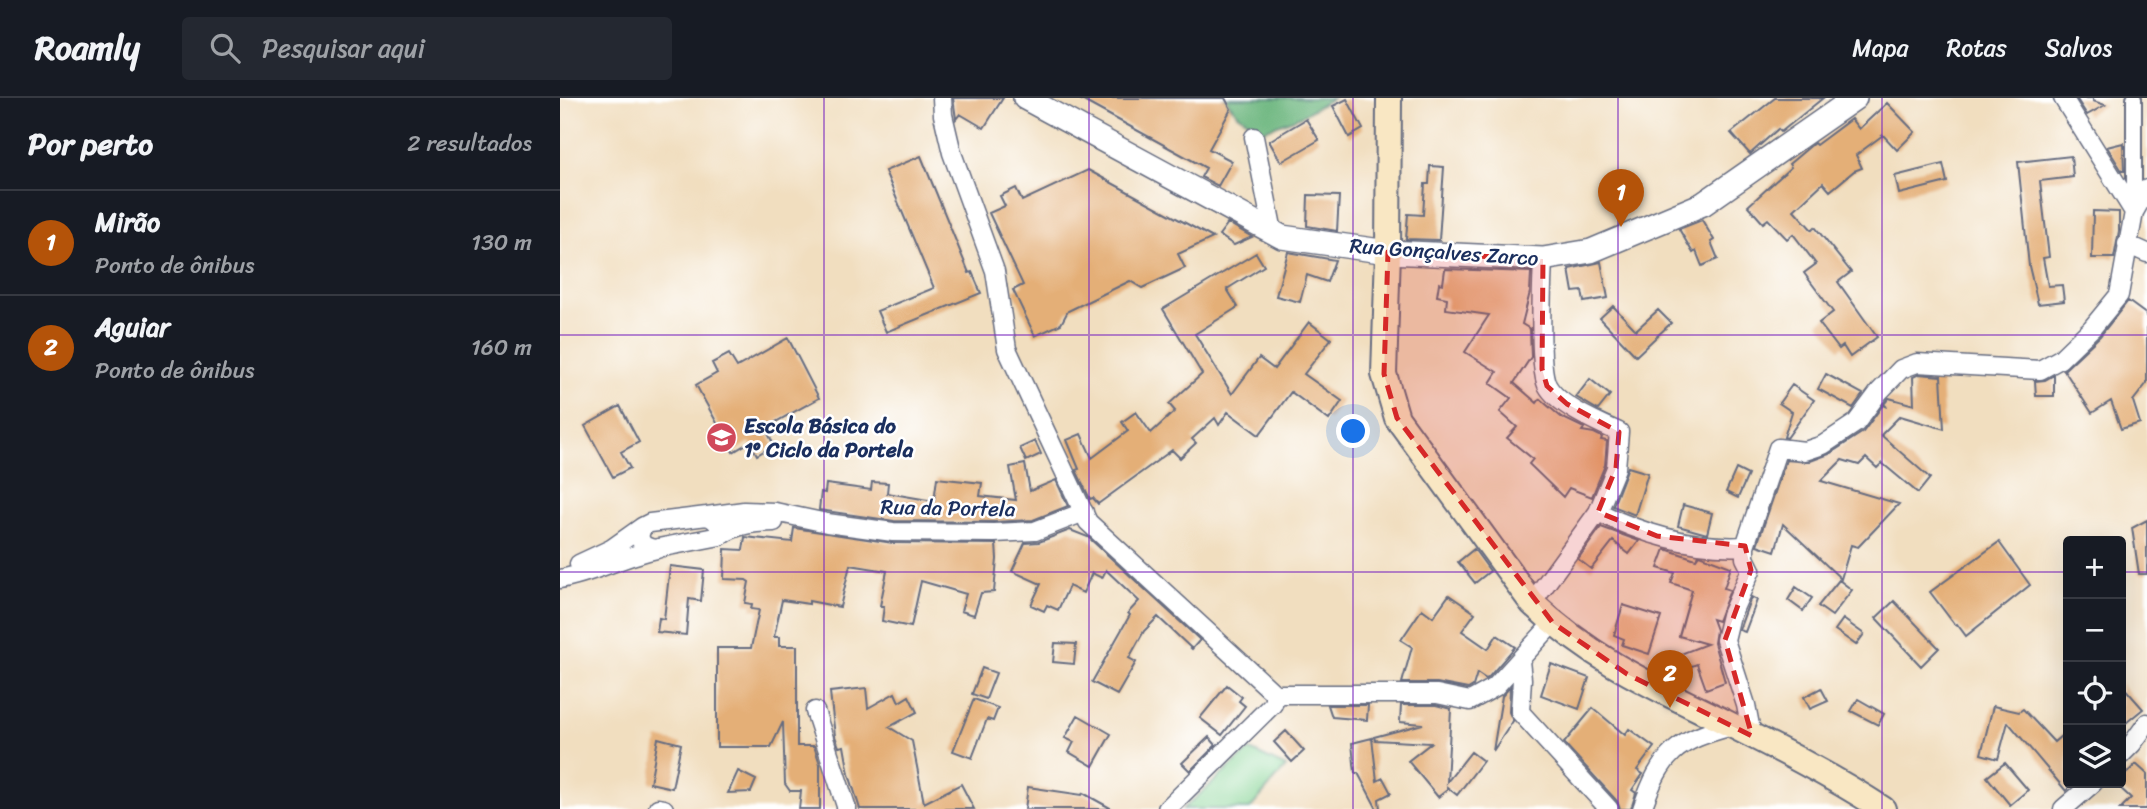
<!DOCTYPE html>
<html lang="pt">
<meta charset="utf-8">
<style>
body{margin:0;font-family:Sriracha,sans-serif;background:#242831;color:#f1f3f6}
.controls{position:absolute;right:21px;bottom:21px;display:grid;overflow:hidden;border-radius:7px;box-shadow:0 7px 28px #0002}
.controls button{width:63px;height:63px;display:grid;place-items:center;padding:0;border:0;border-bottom:2px solid #363941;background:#171b24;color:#f1f3f6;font:35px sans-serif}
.you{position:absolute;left:794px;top:334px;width:24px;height:24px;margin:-18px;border:5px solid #fff;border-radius:50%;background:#1a73e8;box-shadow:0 0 0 10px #1a73e833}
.badge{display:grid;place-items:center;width:46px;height:46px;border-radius:50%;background:#b45309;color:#fff;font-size:23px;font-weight:700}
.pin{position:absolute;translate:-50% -58px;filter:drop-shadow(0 2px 4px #0008)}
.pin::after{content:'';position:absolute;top:37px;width:24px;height:21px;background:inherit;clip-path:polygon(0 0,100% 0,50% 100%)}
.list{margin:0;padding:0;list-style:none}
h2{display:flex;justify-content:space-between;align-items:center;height:91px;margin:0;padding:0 28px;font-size:30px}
h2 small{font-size:23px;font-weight:400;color:#9ea1a6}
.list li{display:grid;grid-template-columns:46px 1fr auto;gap:21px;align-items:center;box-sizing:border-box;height:105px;padding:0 28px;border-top:2px solid #363941}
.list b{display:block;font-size:26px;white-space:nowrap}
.list p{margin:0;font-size:23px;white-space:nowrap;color:#9ea1a6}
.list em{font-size:23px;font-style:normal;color:#9ea1a6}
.icon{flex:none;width:38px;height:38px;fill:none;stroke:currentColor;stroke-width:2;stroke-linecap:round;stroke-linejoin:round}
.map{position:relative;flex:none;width:1587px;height:711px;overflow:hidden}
header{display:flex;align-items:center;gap:42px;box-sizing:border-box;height:98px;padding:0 35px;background:#171b24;border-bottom:2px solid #363941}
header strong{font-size:33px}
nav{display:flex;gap:38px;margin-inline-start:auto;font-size:24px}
.search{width:490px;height:63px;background:#242831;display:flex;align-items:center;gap:18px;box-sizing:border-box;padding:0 24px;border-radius:7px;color:#9ea1a6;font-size:26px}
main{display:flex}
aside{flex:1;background:#171b24}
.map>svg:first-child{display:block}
</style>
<header>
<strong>Roamly</strong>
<div class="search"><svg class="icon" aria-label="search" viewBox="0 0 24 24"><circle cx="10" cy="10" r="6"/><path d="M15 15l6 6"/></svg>Pesquisar aqui</div>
<nav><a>Mapa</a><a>Rotas</a><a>Salvos</a></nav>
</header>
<main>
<aside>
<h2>Por perto<small>2 resultados</small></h2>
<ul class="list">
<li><span class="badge">1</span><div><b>Mirão</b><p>Ponto de ônibus</p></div><em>130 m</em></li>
<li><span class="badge">2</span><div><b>Aguiar</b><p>Ponto de ônibus</p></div><em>160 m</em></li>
</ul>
</aside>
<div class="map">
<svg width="1587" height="711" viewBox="0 0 1587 711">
<rect width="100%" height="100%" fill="#fff"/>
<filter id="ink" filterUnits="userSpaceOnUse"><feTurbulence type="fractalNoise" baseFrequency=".0143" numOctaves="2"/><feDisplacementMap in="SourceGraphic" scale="14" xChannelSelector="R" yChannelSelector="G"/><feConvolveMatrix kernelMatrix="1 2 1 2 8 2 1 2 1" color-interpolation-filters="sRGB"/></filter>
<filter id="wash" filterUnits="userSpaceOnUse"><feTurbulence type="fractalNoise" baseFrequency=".00686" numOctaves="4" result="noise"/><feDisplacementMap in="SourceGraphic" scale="28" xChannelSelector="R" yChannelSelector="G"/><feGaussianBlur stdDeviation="1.57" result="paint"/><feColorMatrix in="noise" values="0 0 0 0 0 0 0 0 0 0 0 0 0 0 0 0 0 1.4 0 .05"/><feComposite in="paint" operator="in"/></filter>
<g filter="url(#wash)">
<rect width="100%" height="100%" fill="#f1debf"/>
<path fill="#84d393" stroke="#508178" stroke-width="2" d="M690,652L726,669L690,711H623Z"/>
<path fill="#6bb57d" stroke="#43726e" stroke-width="2" d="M664,0H773L739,19L702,33L678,16Z"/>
<g id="blocks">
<path fill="#e4af77" d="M393,0H443L424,30L400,16L396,21Z
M518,0H665L671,11L649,51L672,63L658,88L641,79L646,70Z
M1215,0H1263L1221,34L1218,31L1190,56L1171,35Z
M1516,0H1533V3L1545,7L1527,17Z
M787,1L803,31L789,39L773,8Z
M1327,5L1355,34L1337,52L1323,37L1296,57L1302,70L1294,73L1270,93L1263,85L1234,112L1252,132L1255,129L1291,174L1278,184L1317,239L1290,259L1283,248L1279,251L1259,225L1273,214L1244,175L1256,166L1233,136L1227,141L1208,121L1203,125L1188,108L1231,69L1229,66L1248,50L1254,45L1256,47L1291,21L1299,31Z
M746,21L759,42L721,64L709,43Z
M1563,45L1564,73H1562L1547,49Z
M361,58L409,175L412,174L421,195L326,234L317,213L374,190L325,73Z
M1511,58L1513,79L1480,83L1489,159L1483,160L1488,188L1502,187L1504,203L1478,206L1469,168L1458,64Z
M1383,66L1387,84L1339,96L1335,78Z
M870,68L884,69L879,142L846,141L848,116L863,117L865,86H869Z
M528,72L653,140L618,156L625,170L582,190L570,183L508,213L501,226L475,238L453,192L463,187L429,115L445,108L440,98L456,90L462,103Z
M748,97L779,98L777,133L747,128Z
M1533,113L1559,114V133L1554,160H1532Z
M1142,122L1154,142L1151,144L1158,161L1142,168L1136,153L1133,155L1119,131Z
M668,125L692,139L674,147L659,137Z
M728,154L775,162L767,184L747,177L740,204L716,198Z
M696,155L704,168L667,191L678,209L635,236L672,296L699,260L714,271L749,224L771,241L744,276L782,303L769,322L731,294L699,337L668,314L659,327L655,320L632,341L636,345L620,360L612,352L538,406L533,400L530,401L516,372L519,371L507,342L521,336L532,360L568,333L562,324L576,314L591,335L615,313L609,306L642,276L603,211Z
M1041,164L1048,200L1024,204L1022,193L1013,194L1009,171Z
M885,171L971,174L970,194L962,226L970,231L971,259L954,285L977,305L980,301L1001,319L1024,330L1022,333L1034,335L1042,339L1041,342L1047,343L1045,367L1032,399L1009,390L1003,399L969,366L973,361L947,340L957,329L940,314L951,300L930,285L937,274L905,254L929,217L886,211L887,200L877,198L879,185L883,186Z
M1568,203L1587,217V285L1573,303L1580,325L1561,331L1551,303L1532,315L1504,272L1540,238Z
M1053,208L1076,232L1098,212L1111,225L1076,258L1040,220Z
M228,240L259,300L205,330L214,347L197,357L190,344L173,354L136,287L157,275L152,265L169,256L177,269Z
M1266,276L1303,296L1293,310L1258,291Z
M1359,276L1381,278L1384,331L1340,318L1321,337L1370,380L1358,395L1322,365L1317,370L1306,360L1299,367L1282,362L1261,383L1339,406L1298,449L1291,447L1281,481L1223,426L1215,453L1197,447L1226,362L1248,364L1269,356L1303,334L1323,307L1327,309L1324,306L1329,300L1354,307L1353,279Z
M1494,277V298H1476L1475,283L1485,282Z
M1030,281L1050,297L1038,312L1016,299Z
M1232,287L1254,302L1227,340L1224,339L1232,314L1219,305Z
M60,308L79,344L61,354L70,370L53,379L25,328Z
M475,343L481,356L466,363L460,350Z
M465,366L470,393L496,382L508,408L473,422L434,424L334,423L259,412L261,394L265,395L266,386L311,392L312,384L328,385L327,395L374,403L377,380L422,385L420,398L456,402L450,369Z
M1068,369L1088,375L1075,417L1053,408Z
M1176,371L1188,377L1178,400L1166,394Z
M1123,407L1152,415L1147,436L1118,428Z
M1587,422V476H1579L1572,430Z
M1041,429L1079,443L1069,456L1053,443L1031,471L1018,461Z
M234,430L333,445L436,446L437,461L434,494L421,495L414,517L401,513L406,496L361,483L351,529L322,523L324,508H320L327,473L290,467L280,509L249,503V506L222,502L214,539H219V548H237V648H254L260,666V711H239L241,693H230L225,686L223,624L211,649H157V550H191L199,512L191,511L192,506L185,505L189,484L186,482L164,481L165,451L183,452L185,439L232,444Z
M510,432L528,439L640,542L632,551L598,519L584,533L569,560L576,564L557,597L532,584L570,517L568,515L579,503L546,472L542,480L532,475L523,495L509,488L498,512L487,507L484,513L471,507L481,486L452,473L465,445L479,444Z
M1439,444L1470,487L1406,538L1397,526L1395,527L1370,494Z
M914,451L930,473L915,485L898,464Z
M1105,451L1136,461L1139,457L1171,469L1164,490L1170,492L1158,523L1152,521L1156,532L1154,545L1165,584L1146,591L1137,566L1115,574L1110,560L1147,546L1119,538L1132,492L1111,485L1115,475L1098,470Z
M110,468L144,472L141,503L129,501L126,537L97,534L99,520L104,521Z
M1279,482L1292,492L1272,518L1258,508Z
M1236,489L1252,500L1243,513L1228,502Z
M889,497L915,515L902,533L928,551L937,537L955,549L928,580L926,581L917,575L913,588L908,591L877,585H842L852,549L841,542L862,511L873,519Z
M1191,499L1197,502L1185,534L1179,532Z
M1334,503L1379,550L1361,568L1316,520Z
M1063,507L1101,519L1089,556L1062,547L1064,541L1054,537Z
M1283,521L1304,536L1296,547L1275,532Z
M495,545L516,546L514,566L493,564Z
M991,566L1029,580L1019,611L981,597Z
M422,570L436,575L426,601L412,596Z
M1561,586L1583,611L1561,629Z
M667,587L682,599L679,603L685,608L662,637L640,620Z
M950,589L949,614L953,623L933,653L942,598Z
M306,590L308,610L335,595L339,604L349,598L357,614L329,629L352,643L364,705L401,686L414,711H300L289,676L284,648L279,649L275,638L270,594Z
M1261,590L1268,603L1250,611L1244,599Z
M414,601L438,610L433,623L427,621L412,660L393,653Z
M1298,601L1324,616L1318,627L1291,613Z
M768,607H808L807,622L772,619Z
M841,607H876L891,611L887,684L911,654L923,663L897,697L887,689V692L878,699L848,663L871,645L815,642L814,639L863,626L840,624Z
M1433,608L1459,614L1463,611L1494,644L1508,632V691L1506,693L1448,624L1438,661L1421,656Z
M1033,610L1065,637L1069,631L1094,649L1077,672L1083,676L1072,692L1076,695L1071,711H1060L1057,703L1004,645Z
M518,617L551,636L533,668L509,654L514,644L505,640Z
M726,633L744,653L732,664L714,644Z
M649,639L656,647L630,673L622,665Z
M98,640L121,646L112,690L90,685Z
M812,640L817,683L823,680L831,695L819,701L820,711H817L798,675H795L792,645Z
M1445,665L1468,692L1450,707L1427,679Z
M1576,666L1587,676V711H1560L1571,700L1556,686L1561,685V681Z
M178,673L196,682L191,694L168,695Z
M468,689L522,697L523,695L552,711H465Z"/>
</g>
</g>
<g filter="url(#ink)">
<use href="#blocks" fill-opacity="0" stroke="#666c80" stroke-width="2"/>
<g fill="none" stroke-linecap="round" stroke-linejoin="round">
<defs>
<path id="pedestrian" d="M1574,0V114"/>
<path id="minor" d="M382,0L383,17L392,55L435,173L447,251L528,424L715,596H877L910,603L935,589L993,525
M694,39L713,134
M1574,114L1587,91
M1567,146L1587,155
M1038,414C1083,436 1134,451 1185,448
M147,418L184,413L215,414L267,425L333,434L434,435L475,433L524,414
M147,418C158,422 160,428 160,438L93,451L83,447L79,439L82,429L90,425Z
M160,438C176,426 194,425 214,424
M19,466L51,451L82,429
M0,481C34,475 63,458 97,451
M972,505L1038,414L1056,370L1059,334C1039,325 998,308 987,287C978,268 982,185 983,161
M960,563L962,581L960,614L1049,711
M255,613L287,711
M1192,638L1186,607L1165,542L1171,517L1191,472L1185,460V448L1218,350L1245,353L1263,347L1296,325L1319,294L1341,271L1357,265L1480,272L1500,261L1532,230L1559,197L1574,114L1503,0
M1561,657L1572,646L1587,625
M98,710L104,711
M607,711L713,606L715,596
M1082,711C1102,654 1116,643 1172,628
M1503,711L1533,685"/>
<path id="tertiary" d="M465,0L722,139L828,154L983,161L1031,153L1143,106L1295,0"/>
<path id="secondary" d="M829,0L828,154L824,276L837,320L972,505C1031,561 1092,588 1163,623C1217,650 1272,678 1323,711"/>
</defs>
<use href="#pedestrian" stroke="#666c80" stroke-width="18"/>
<use href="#minor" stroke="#666c80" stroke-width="21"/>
<use href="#tertiary" stroke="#666c80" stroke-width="26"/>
<use href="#secondary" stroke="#666c80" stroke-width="28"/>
<use href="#pedestrian" stroke="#fff" stroke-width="14"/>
<use href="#minor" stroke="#fff" stroke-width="18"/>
<use href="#tertiary" stroke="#fff" stroke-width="23"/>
<use href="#secondary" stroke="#f9e7c3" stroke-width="24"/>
</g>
</g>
<path fill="#d62828" fill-opacity="0.2" stroke="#d62828" stroke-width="5" stroke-dasharray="14 9" stroke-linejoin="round" d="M828,154L983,161L982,271L987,288L1007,306L1059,334L1056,370L1038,414L1097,438L1185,448L1191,472L1165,542L1192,638L1067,576L993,525L837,320L824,276Z"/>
<path fill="none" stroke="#7b2cbf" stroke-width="2" stroke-opacity="0.55" d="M264,0V711M529,0V711M793,0V711M1058,0V711M1322,0V711M0,237H1587M0,474H1508M1561,474H1587"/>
<defs>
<symbol id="school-disc" viewBox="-11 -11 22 22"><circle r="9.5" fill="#d1495b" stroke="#fff"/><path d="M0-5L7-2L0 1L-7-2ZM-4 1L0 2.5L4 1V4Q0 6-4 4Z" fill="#fff"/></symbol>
</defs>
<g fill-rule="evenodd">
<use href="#school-disc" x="144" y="322" width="35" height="35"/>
</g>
<g text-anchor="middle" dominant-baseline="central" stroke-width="5" stroke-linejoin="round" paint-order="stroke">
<g font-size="21" fill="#1b2f5e" stroke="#fff">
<text transform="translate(884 154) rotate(4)">Rua Gonçalves Zarco</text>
<text transform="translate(388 410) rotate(1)">Rua da Portela</text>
</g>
<g font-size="21" font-weight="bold" fill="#1b2f5e" stroke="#fff" text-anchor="start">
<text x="184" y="328">Escola Básica do<tspan x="184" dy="24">1º Ciclo da Portela</tspan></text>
</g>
</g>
</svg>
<div class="controls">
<button>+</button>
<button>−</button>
<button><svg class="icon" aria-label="locate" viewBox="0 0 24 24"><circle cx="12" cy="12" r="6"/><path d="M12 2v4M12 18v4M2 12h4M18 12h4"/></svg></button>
<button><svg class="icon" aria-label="layers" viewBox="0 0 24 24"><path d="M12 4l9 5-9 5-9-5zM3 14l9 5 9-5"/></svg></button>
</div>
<div class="you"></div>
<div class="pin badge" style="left:1061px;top:129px">1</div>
<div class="pin badge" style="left:1110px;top:610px">2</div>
</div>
</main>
